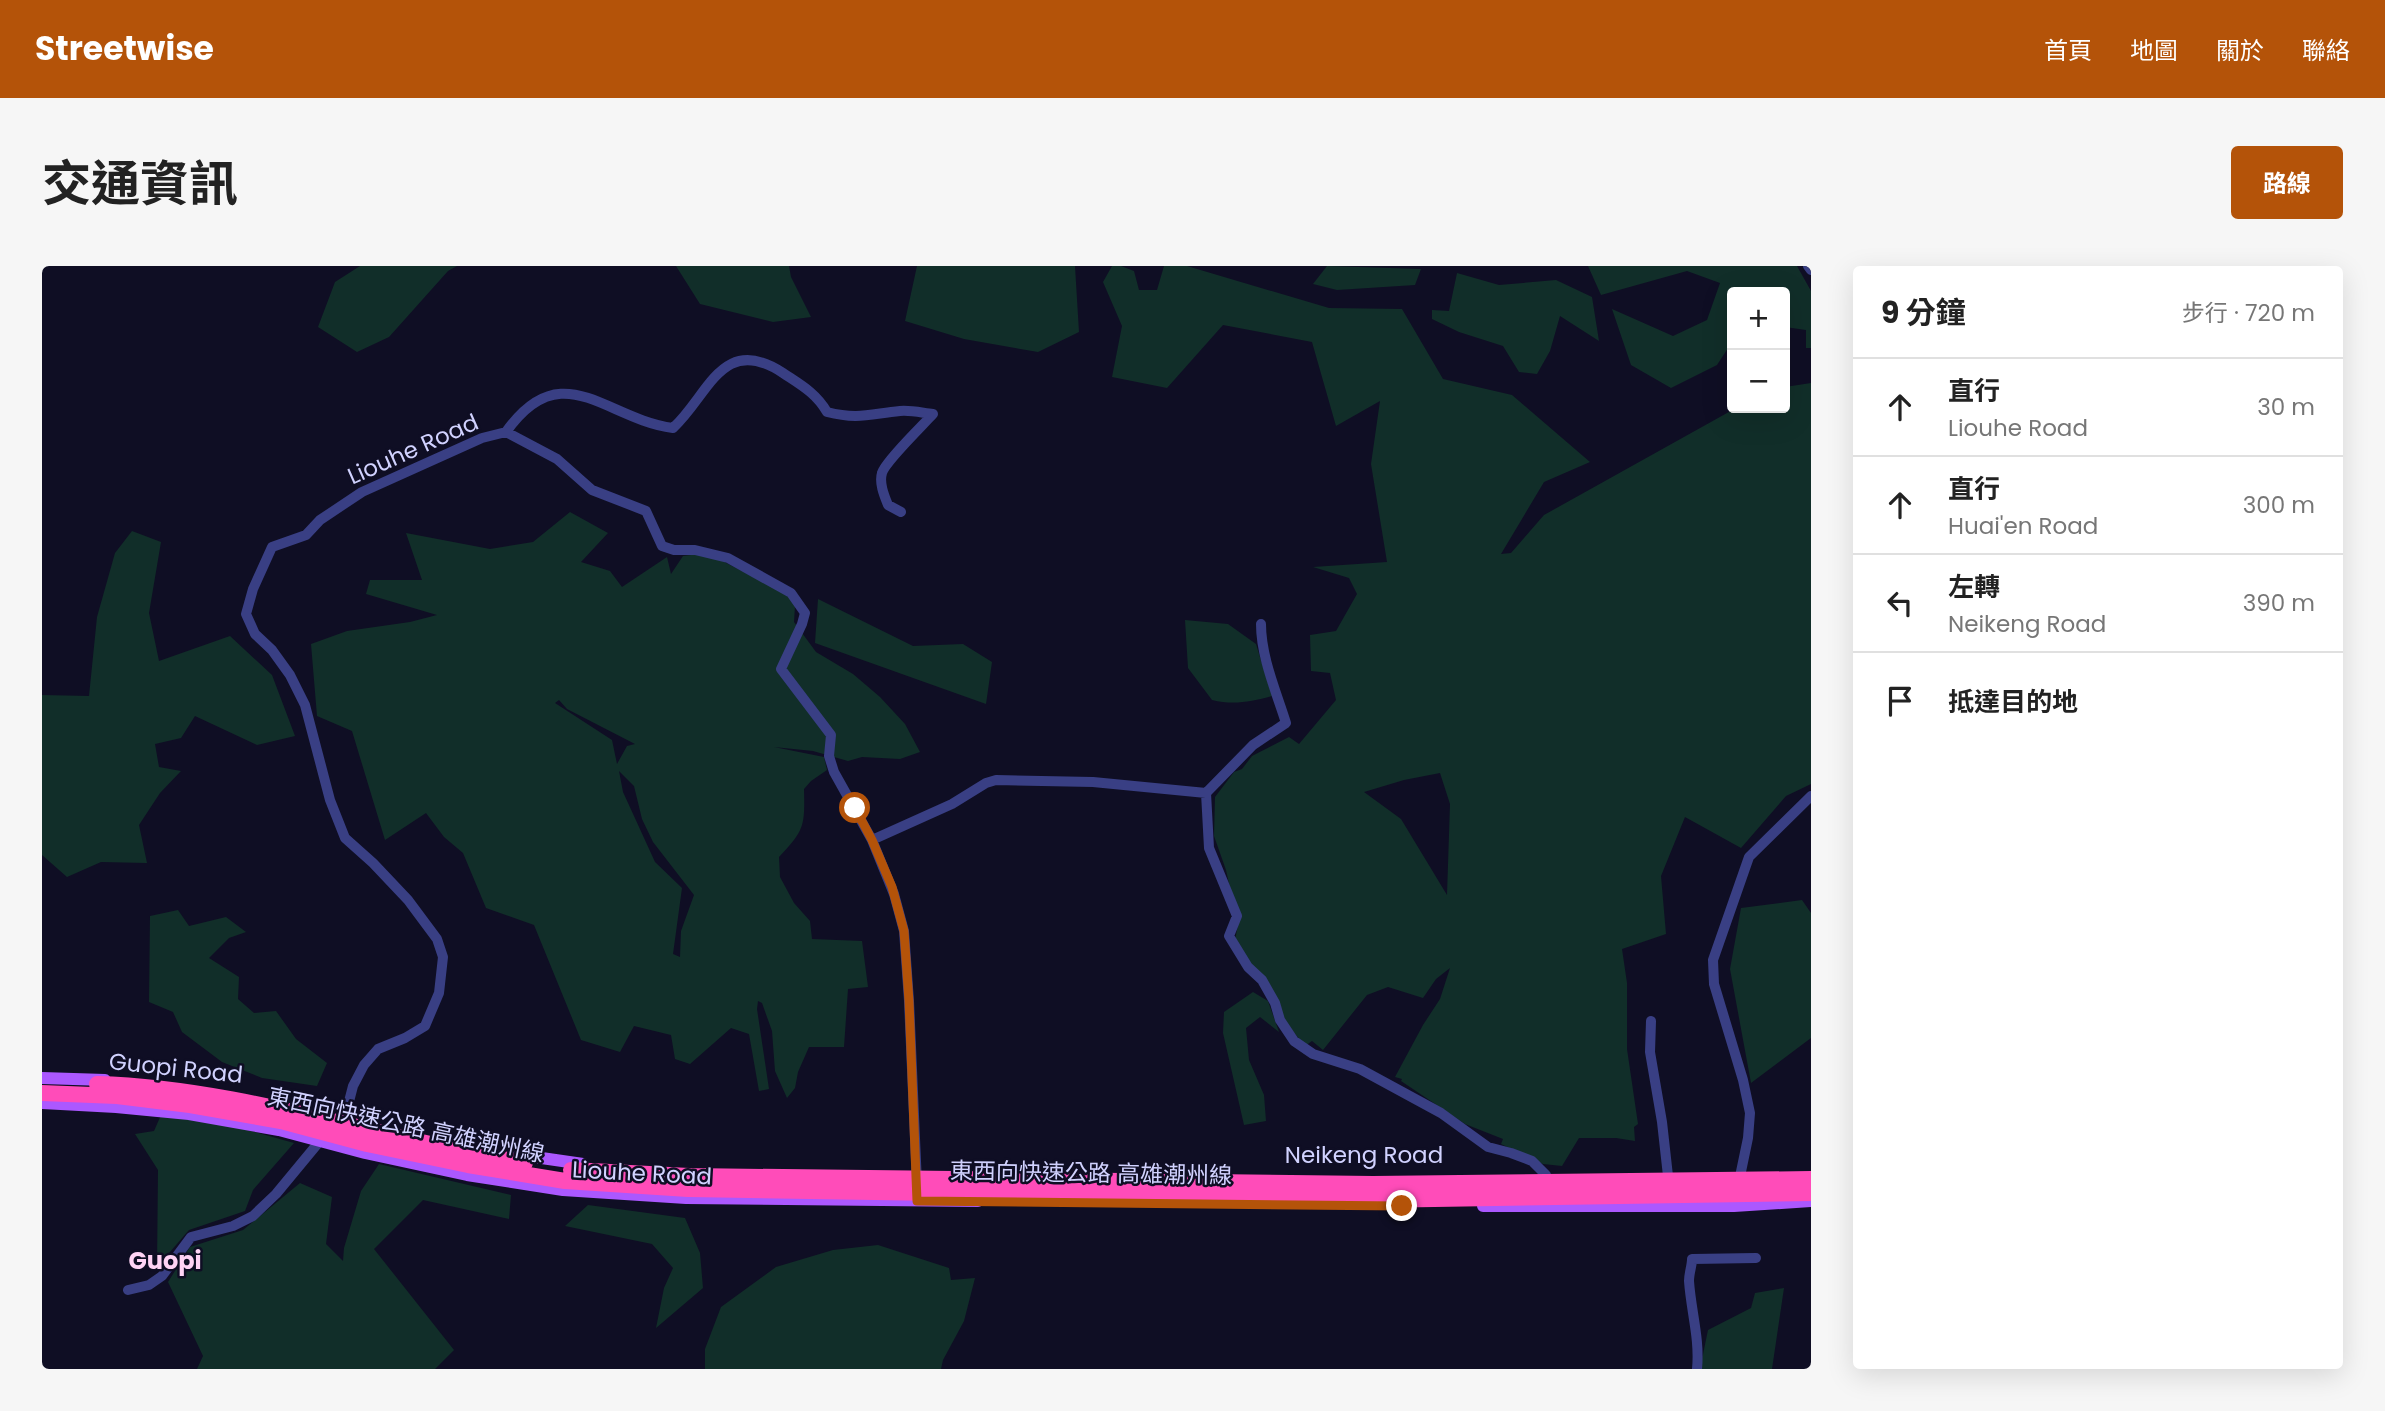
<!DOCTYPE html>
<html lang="zh-TW">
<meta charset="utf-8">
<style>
body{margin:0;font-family:Poppins,"Noto Sans TC",sans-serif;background:#f6f6f6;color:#222}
.controls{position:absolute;right:21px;top:21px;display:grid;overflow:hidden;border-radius:7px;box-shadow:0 7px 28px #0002}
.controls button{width:63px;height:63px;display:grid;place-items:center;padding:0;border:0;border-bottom:2px solid #e0e0e0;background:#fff;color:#222;font:35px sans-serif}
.stop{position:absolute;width:21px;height:21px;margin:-16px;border:5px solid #b45309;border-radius:50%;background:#fff}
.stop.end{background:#b45309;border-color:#fff;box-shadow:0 2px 7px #0008}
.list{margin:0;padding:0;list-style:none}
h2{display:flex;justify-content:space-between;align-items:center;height:91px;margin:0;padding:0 28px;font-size:30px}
h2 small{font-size:23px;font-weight:400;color:#767676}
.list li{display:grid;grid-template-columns:46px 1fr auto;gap:21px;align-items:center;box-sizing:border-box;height:98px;padding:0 28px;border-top:2px solid #e0e0e0}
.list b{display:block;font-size:26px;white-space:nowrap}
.list p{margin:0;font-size:23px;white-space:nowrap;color:#767676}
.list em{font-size:23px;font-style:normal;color:#767676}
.icon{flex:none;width:38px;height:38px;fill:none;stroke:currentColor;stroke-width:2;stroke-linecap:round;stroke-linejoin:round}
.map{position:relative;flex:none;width:1769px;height:1103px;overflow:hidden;border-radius:7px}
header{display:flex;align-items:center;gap:42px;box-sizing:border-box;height:98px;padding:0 35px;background:#b45309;color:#fff}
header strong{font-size:33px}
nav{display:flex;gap:38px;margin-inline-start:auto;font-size:24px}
.intro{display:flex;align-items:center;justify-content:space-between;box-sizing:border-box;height:168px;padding:0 42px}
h1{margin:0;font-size:49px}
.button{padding:18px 32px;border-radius:7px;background:#b45309;color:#fff;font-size:24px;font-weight:700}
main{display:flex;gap:42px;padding:0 42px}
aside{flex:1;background:#fff;border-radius:7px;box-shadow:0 7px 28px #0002}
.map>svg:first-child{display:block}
</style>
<header>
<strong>Streetwise</strong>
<nav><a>首頁</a><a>地圖</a><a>關於</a><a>聯絡</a></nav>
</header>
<div class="intro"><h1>交通資訊</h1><a class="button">路線</a></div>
<main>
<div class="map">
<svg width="1769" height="1103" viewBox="0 0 1769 1103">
<rect width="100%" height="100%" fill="#0f0e24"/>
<path fill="#112e29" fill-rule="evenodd" d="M318,0H415L406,5L347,71L315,86L276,61L293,16Z
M634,0H747L749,11L769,51L731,56L658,38Z
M875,0H1033L1037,66L996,86L922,73L863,55Z
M1070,0H1079L1092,5L1097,24H1115L1122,0H1145L1287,42L1360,43L1401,113L1470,129L1548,196L1502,216L1459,288L1469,287L1502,249L1694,142H1743V121L1769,117V518L1744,530L1699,582L1643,551L1619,610L1624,668L1580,683L1585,717V783L1596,858L1592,861L1593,875L1574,872H1537L1520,900L1501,898L1459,878L1461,873L1423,858L1359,815L1360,813L1353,811L1381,759L1398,733L1408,702L1394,713L1381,732L1346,721L1325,729L1281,784L1270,775L1263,780L1245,758L1193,674L1196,659L1184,604L1172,570L1173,531L1192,506L1200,503L1210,490L1247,471L1257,478L1294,434L1288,407L1269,405L1268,369L1294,365L1315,328L1307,312L1271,301L1345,296L1329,198L1338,135L1294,160L1270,76L1181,59L1125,122L1070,111L1080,60L1061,16ZM1398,507L1408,538L1405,629L1359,553L1322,526L1362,514Z
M1285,0L1379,3L1373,19L1295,24L1271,18Z
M1546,0H1755L1769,25V82H1764V64L1743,61V26H1690V76L1675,99L1629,122L1589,99L1570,43L1631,70L1665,54L1678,17L1645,5L1559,29Z
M1415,7L1457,19L1514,14L1550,31L1557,75L1518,50L1508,85L1495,108L1477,106L1461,80L1417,66L1390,53V44L1407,45Z
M528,246L566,267L539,296L568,305L580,321L625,291L629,308L641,290L665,287L744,328L753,340L752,356L774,386L811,408L838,431L863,458L878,486L858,493L820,491L806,495L771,485L732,481L782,491L785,504L769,515L762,523C763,561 762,564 737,591L738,611L752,637L768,655L770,673L820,675L826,721L806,723L802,781H767L756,806L753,822L745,832L733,805L730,765L720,737L716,735L715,743L727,823L717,825L707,768L689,762L648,798L633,793L629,769L592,760L578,786L539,774L492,659L444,642L421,587L402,571L384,547L343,574L310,465L275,450L269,378L305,365L368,356L395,349L324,328L328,314H380L364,267L448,283L491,276ZM517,434L525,443L593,478L585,480L575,498L570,474L513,437ZM577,505L592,520L600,553L611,576L652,629L639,665L638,691L631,688L640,622L613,596L581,526Z
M90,265L119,276L107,347L117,395L188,370L230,409L253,470L215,479L153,450L139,472L113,478L117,501L139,505L118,527L97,559L105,597L59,596L25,611L0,589V429L47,430L55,351L73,287Z
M776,333L871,380L921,378L950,396L944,438L773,377Z
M1143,354L1186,358L1214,378L1230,430C1208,436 1191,439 1170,434L1146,402Z
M1760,634L1769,647V772L1709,817L1688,703L1699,642Z
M136,644L147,660L184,651L204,666L187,672L167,692L197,711L196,733L212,747L234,745L254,773L285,797L275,820L220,812L180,796L140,766L131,746L107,736L108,650Z
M1211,726L1226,735L1237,766L1218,751L1204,762L1207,794L1222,829L1224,855L1202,859L1181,767L1182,746Z
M119,849L202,863L252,877L211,924L203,945L147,964L115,1001L116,904L93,868L112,865Z
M337,898L469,929L467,953L381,934L332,983L412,1084L393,1103H155L161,1090L126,1016L148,981L201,964L258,917L290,931L284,978L301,995L302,982L319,925Z
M546,939L643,952L658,987L661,1022L614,1062L622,1022L631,1002L610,978L523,960Z
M836,979L907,1002L909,1014L933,1012L922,1055L901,1094L899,1103H663V1083L679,1041L734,1001L791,984Z
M1742,1022L1730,1103H1658L1666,1064L1709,1042L1713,1027Z"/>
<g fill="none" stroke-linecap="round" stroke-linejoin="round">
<path stroke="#393f84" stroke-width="10" d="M1766,0L1769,4
M464,166C520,87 563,153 631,162C667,129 680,67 741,107C759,119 774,127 785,146C816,154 828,148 858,145C869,144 881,147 891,148C881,159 843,196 840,207C837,217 842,229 846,239L859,246
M1164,527L1167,582L1195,650L1187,670L1206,701L1220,714L1233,737L1238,754L1252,775L1271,788L1318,803L1399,847L1446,881L1469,887L1490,895L1504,909
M1164,527L1211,479L1244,457C1234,425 1219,391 1219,358
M830,574L910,538L944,517L954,514L1051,516L1164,527
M1609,755L1608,786L1620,856L1626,910
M294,859L303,851L311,820L322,799L336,783L363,772L383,760L397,727L401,691L395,673L366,634L331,597L303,572L288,534L263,439L248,409L230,384L213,368L204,348L211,323L230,281L264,269L278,254L320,226L440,172L464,166L515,193L550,224L604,245L620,280L632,284H653L686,292L749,327L763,347L760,358L739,403L789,469L787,490L792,506L830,574L852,628L862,665L867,735L875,918
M1696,920L1706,872L1708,847L1701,814L1672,718L1671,694L1707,591L1769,530
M86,1024L107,1019L120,1010L149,971L191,960L211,950L234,928L282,870
M1655,1103C1658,1073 1649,1045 1647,1015C1647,1007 1650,1000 1650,993L1714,992"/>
<path stroke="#ab58ff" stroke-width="12" d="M0,812L63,814
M0,837L74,841L147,848L237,864L323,887L425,909L521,924L644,932L936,935
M472,888L541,898
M1441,940H1692L1769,935"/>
<path stroke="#ff4cb9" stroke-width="16" d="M55,818C201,822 340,874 483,897
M0,827L75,830L148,839L239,855L325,878L426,899L523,915L646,923L1331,934L1769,927
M529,904L647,910L1331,918L1769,913"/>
</g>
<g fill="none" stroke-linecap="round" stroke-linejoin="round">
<path stroke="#b45309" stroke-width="9" d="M813,542L830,574L850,621L862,665L867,735L875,935L1360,940"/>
</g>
<g text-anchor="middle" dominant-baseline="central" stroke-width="5" stroke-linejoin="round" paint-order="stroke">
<g font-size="23" fill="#d1d2ff" stroke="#0f0e24">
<text transform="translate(371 183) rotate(-24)">Liouhe Road</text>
<text transform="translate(134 802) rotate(6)">Guopi Road</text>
<text transform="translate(364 859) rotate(12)">東西向快速公路 高雄潮州線</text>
<text x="1322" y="889">Neikeng Road</text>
<text transform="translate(600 907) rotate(3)">Liouhe Road</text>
<text transform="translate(1049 907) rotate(1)">東西向快速公路 高雄潮州線</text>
</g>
<g font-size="24" font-weight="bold" fill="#ffd3f5" stroke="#0f0e24">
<text x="123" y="994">Guopi</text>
</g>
</g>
</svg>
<div class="controls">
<button>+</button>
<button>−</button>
</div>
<div class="stop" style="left:813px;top:542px"></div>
<div class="stop end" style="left:1360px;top:940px"></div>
</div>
<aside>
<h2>9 分鐘<small>步行 · 720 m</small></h2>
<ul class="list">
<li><svg class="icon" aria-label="ahead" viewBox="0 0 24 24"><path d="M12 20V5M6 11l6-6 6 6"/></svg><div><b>直行</b><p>Liouhe Road</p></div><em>30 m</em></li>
<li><svg class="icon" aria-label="ahead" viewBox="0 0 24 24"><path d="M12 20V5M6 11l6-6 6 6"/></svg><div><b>直行</b><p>Huai'en Road</p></div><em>300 m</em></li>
<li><svg class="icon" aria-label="left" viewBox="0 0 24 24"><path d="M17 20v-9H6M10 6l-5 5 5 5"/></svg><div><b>左轉</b><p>Neikeng Road</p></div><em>390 m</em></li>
<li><svg class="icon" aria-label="arrive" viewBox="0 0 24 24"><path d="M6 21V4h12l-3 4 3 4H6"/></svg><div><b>抵達目的地</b></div></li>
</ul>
</aside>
</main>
